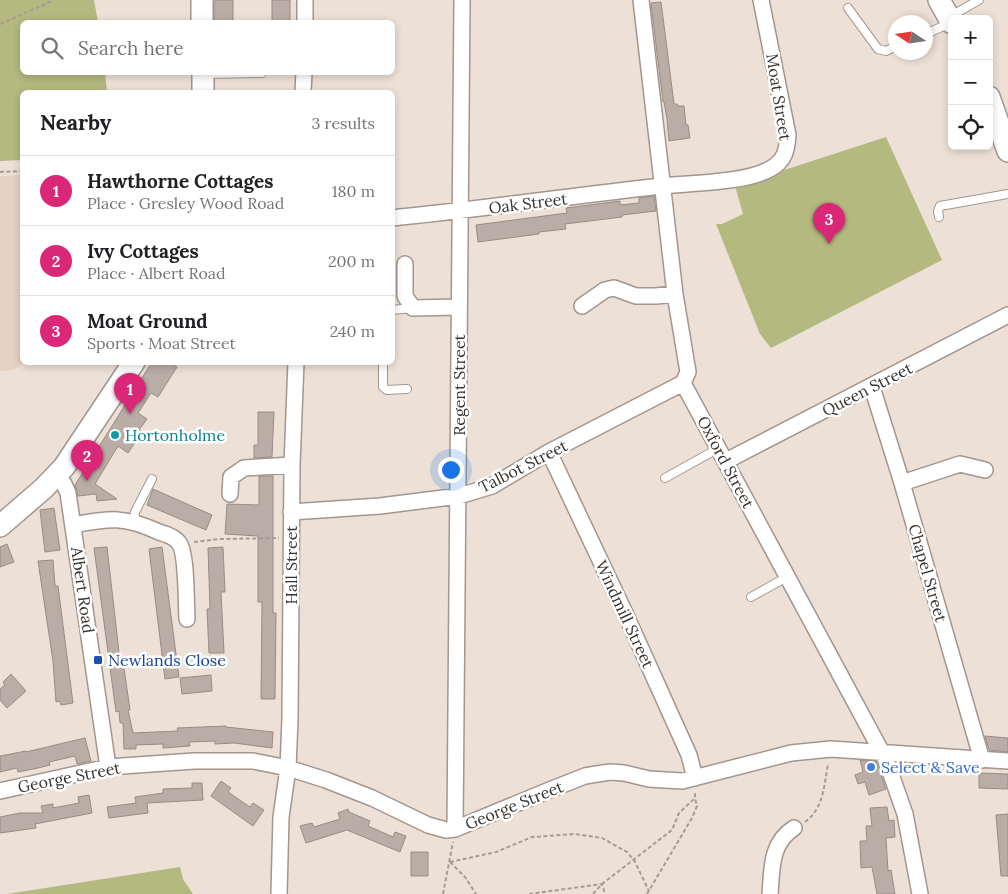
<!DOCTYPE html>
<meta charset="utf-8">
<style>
body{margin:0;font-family:Lora,serif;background:#f2f2f2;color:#202124}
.controls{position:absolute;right:15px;top:15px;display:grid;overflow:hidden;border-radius:8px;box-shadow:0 2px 8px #0003}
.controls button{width:45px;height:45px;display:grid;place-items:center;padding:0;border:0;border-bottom:1px solid #e0e0e0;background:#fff;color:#202124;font:25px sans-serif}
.compass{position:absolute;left:888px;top:15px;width:45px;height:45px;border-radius:50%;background:#fff;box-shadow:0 2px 8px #0003;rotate:282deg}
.you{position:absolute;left:450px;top:469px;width:18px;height:18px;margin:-12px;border:4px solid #fff;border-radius:50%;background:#1a73e8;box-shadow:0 0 0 8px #1a73e833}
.badge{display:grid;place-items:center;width:32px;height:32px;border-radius:50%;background:#db2777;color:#fff;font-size:16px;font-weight:700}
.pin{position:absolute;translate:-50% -41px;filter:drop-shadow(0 1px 2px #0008)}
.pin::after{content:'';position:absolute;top:26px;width:18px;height:15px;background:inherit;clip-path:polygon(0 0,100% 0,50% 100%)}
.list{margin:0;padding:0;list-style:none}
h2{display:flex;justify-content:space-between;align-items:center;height:65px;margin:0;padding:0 20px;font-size:21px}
h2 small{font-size:16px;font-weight:400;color:#757577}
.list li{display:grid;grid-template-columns:32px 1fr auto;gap:15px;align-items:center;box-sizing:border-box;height:70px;padding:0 20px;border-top:1px solid #e0e0e0}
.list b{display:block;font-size:19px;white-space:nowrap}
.list p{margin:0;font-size:16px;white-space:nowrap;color:#757577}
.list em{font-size:16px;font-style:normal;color:#757577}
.icon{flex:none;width:28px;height:28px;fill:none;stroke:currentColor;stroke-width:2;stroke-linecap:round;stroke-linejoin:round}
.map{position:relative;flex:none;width:1008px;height:894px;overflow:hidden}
.search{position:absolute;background:#fff;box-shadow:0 2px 8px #0003;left:20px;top:20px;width:375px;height:55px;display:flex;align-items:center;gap:12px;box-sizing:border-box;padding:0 18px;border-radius:8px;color:#757577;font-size:19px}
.panel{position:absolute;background:#fff;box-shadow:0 2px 8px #0003;left:20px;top:90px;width:375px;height:275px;border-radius:8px}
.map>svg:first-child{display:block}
</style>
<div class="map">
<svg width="1008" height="894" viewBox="0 0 1008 894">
<rect width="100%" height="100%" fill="#ede0d7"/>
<path fill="#e6d2c4" d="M22,175L23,363L14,370L0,371V176Z"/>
<path fill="#b3b97f" d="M0,0H94L98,22H22V72L105,73L107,92H22V160L0,161Z
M886,137L942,260L771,348L760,334L716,224H722L743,214L735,186Z
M180,867L183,879L193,894H7Z"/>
<path fill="#baada5" stroke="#988c84" d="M216,0H233V22H214V2Z
M272,0H290V22H272Z
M661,2L674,104H677L678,106H684L686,125H688L690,138L669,141L667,119L664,102H663L651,3Z
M654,196L656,211L622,215V217L565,224L566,229L539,232V234L478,242L476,225L567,213L566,208L620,201V205L639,203V198Z
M152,362H169L177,367L158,397L151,393L140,410L138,413L147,419L139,430L142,432L128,453L118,446L98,479L95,484L117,499L97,501L96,494L78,496L75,485Z
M258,412H274L272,457L254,458V445H258Z
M259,476H273V613H276L275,699H261L262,602H258V536L225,534L227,504L259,505Z
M153,489L212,515L206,530L147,505Z
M54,508L60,550L45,552L40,510Z
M7,544L14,562L0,567V547Z
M107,547L120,661H123L130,710H128L133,733L178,731L177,728L226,726V727L273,732L272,748L234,743L215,744V741L189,742L190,746L163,748V744L136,745V749H124L123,723H120L119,711L116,712L94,548Z
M162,547L179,677L165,679L149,549Z
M223,547L225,592H221L224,653H209L207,609H210L208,548Z
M53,560L55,586H58L73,703L61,705L60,701L56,702L53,661L38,561Z
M11,674L26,691L7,708L0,700V689L5,685L3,682Z
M211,675L212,691L182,694L180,678Z
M985,736L1008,738V752L989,750Z
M85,738L91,761L77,764L75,756L49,762L50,765L38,768L18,772L17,768L0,772V756L26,751V752Z
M860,760L876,761L886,789L869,795L865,782L858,784L855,775L863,772Z
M979,773L1008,774V789L979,788Z
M221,781L231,788L228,792L250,807L253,803L264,810L253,826L211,796Z
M192,783H202L203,800L147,803L148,813L109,818L107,807L136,803L135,797L163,793V789L192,788Z
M89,795L92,813L35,824L36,828L0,833V817L20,813H43L41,806L53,804V808L79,803L78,797Z
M887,807L889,821L894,820L895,837L886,838L888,871L891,870L895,894H877L872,867L861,868L860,841H867L866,826H872L870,808Z
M348,809L349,812L370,821L368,826L393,837L395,832L406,836L400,852L347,830L306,843L300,826L312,823L314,827L340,819L338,813Z
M1008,814V876H1001L996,815Z
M411,852H428V876H411Z"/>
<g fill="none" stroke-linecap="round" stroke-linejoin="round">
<defs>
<path id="lane" d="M848,8L878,49L886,51L896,46
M951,16L979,0
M926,34L950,23
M205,74L262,73
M939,217L938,211L940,206L1008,194
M392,310L413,308
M383,362V387L387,390L407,389
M665,478L719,448
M134,521L135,512L152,479
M751,597L787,577"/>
<path id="street" d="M641,0L675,294L688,372L683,383L886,760L905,814L920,894
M305,22V0
M303,92L304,72
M392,218C482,209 571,196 661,186C690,183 745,183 770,169C785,161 787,150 788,135L761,0
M405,264V296L413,308L459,307
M582,306L605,290L614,288L636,296H656L675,294
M872,387L902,483L982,760
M549,452L625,613L689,755L695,778
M726,461L1008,315
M56,475L64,484L68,493L108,767
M902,483L960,464L985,470
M230,494L231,477L244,468L292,465
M291,512L380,506L459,496L492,486L549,452L683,383
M73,525C111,518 124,516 159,532C166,534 175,537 179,543C187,553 186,604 187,619
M0,791L108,767L194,761H253L288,768L326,780L372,798L428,825L446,830L455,829L552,789L585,776L597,774L610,772L624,773L649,779L682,781L791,753L831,749L1008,761
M455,829L462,0
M279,894L281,817L288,768L290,719L292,465L296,362
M770,894C772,870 770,843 794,828"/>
<path id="secondary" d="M202,0V22
M939,0L952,23
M203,72V92
M989,97L1008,151
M0,526L44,488L64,467L134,362"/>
</defs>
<use href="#lane" stroke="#a3968e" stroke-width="10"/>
<use href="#street" stroke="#a3968e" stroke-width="18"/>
<use href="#secondary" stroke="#a3968e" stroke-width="24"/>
<path stroke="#a69c95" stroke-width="2" stroke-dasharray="4 2.5" stroke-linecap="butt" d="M0,24L54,0
M0,172L22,171
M194,542L219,539L279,538
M805,822C824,808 824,785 828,764
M450,862L496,852L532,837L575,834L602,838L627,852L634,860L649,891
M450,862L465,877L476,894
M443,894L453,842
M529,894L602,884L605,894
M593,894L602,884L672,830L679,813L695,798V791
M647,894L692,818L697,806L695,798"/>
<use href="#lane" stroke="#fff" stroke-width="8"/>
<use href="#street" stroke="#fff" stroke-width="15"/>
<use href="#secondary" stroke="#fff" stroke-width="21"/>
</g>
<circle fill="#0f9aa8" stroke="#fff" stroke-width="2" cx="115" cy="435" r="5"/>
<rect fill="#1a4fb4" stroke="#fff" stroke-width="2" x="93" y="655" width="10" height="10" rx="2.5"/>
<circle fill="#3f7fe0" stroke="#fff" stroke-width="2" cx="871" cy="767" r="5"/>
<g text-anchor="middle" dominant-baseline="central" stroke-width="5" stroke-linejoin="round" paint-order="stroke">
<g font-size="16" fill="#393430" stroke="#fff">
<text transform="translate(779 97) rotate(81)">Moat Street</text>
<text transform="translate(528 203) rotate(-7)">Oak Street</text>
<text transform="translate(459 385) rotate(-90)">Regent Street</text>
<text transform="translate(867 389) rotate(-27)">Queen Street</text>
<text transform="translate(726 462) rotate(62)">Oxford Street</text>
<text transform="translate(523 466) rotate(-27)">Talbot Street</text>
<text transform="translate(291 565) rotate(-90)">Hall Street</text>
<text transform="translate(928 573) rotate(74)">Chapel Street</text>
<text transform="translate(83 590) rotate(82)">Albert Road</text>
<text transform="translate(625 614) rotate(65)">Windmill Street</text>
<text transform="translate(69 777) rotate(-11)">George Street</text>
<text transform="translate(514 805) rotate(-22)">George Street</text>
</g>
<g font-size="16" fill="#0d838f" stroke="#fff" text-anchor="start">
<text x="125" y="435">Hortonholme</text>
</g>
<g font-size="16" fill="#164399" stroke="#fff" text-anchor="start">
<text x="108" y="660">Newlands Close</text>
</g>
<g font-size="16" fill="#366cbe" stroke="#fff" text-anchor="start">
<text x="881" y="767">Select &amp; Save</text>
</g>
</g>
</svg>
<div class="controls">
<button>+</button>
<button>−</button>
<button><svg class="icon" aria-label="locate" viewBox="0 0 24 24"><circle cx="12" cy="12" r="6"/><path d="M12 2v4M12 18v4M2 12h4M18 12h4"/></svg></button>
</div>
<svg class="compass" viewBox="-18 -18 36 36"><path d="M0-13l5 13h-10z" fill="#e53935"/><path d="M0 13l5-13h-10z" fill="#757577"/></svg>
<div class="you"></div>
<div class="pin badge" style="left:130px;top:414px">1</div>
<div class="pin badge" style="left:87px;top:481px">2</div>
<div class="pin badge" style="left:829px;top:244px">3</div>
<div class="search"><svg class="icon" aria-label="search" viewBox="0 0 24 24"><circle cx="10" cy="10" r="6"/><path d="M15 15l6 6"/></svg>Search here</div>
<section class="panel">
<h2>Nearby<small>3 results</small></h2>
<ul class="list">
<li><span class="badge">1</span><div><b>Hawthorne Cottages</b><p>Place · Gresley Wood Road</p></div><em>180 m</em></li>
<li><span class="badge">2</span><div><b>Ivy Cottages</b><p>Place · Albert Road</p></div><em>200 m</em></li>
<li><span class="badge">3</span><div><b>Moat Ground</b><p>Sports · Moat Street</p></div><em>240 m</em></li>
</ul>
</section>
</div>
